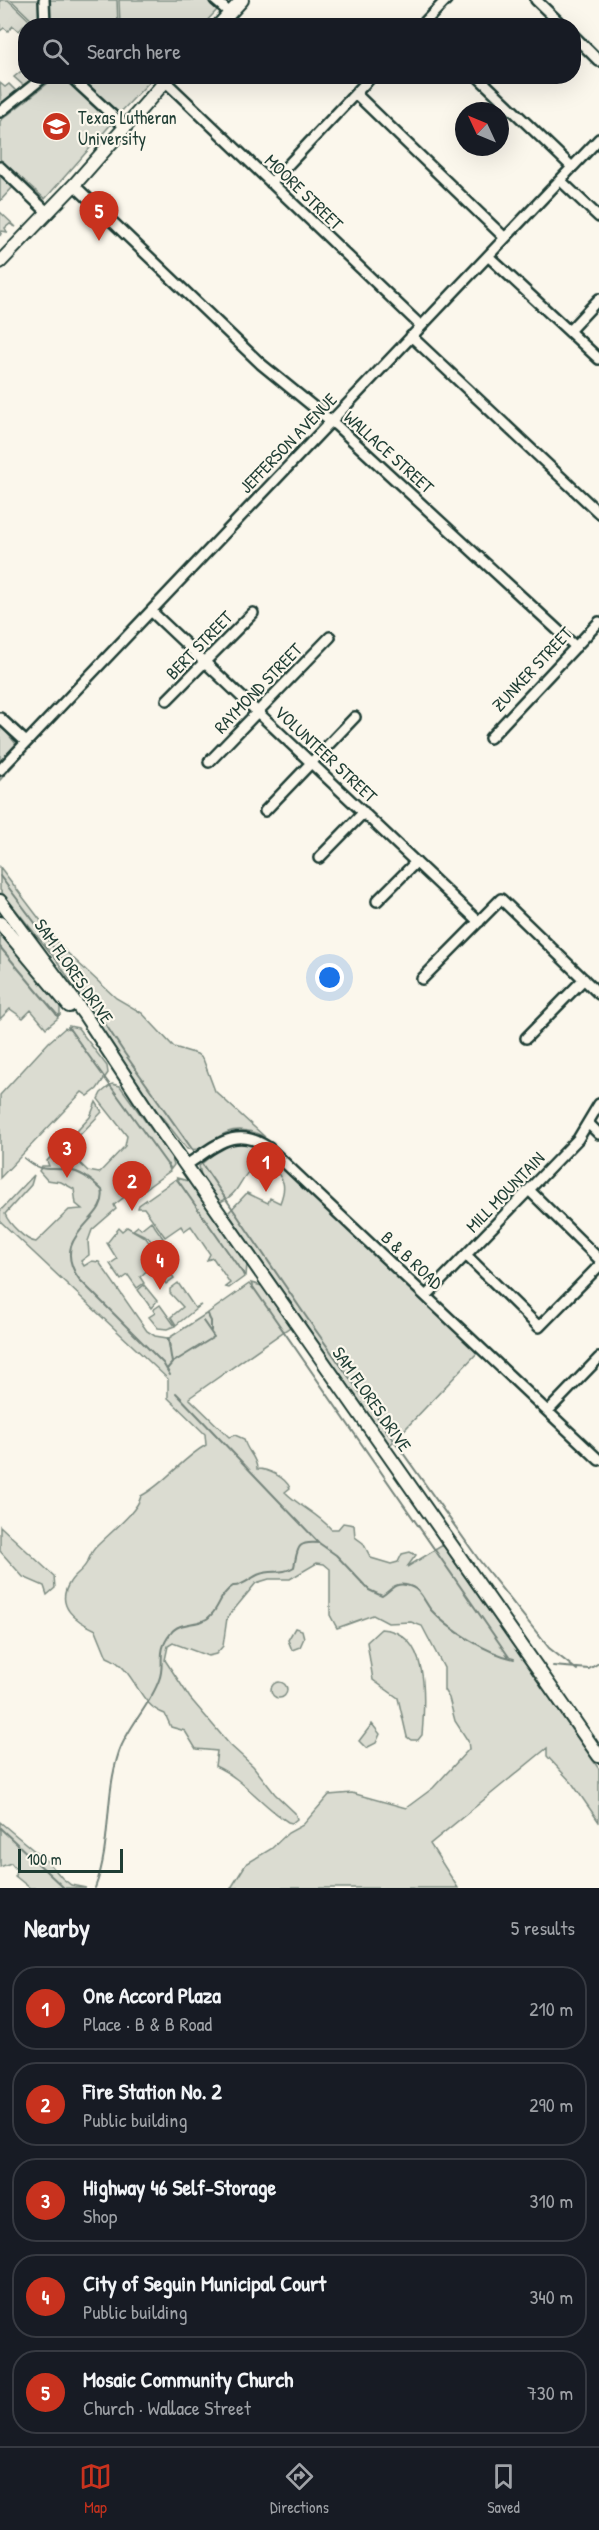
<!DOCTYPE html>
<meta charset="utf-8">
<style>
body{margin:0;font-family:"Patrick Hand",sans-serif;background:#242831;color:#f1f3f6}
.compass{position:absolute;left:455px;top:102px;width:54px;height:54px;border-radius:50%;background:#171b24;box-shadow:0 6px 24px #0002;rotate:314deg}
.scale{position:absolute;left:18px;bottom:15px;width:105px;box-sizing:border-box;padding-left:6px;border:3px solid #1f3d34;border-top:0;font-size:16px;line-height:21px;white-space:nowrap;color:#1f3d34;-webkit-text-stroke:4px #fbf7ec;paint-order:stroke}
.you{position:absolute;left:330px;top:978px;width:21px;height:21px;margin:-15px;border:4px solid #fff;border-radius:50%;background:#1a73e8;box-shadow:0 0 0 9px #1a73e833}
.badge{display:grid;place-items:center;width:39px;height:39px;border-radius:50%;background:#c8321e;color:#fff;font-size:20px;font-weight:700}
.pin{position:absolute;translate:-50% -50px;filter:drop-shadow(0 2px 3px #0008)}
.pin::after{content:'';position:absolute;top:32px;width:21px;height:18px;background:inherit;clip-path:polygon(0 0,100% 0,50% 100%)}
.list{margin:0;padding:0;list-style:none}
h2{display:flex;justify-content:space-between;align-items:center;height:78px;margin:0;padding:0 24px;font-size:26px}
h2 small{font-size:20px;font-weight:400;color:#9ea1a6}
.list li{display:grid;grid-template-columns:39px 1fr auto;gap:18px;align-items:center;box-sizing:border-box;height:84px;margin:0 12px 12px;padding:0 12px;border:2px solid #363941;border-radius:24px}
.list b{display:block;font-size:22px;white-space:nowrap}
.list p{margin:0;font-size:20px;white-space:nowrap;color:#9ea1a6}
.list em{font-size:20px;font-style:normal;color:#9ea1a6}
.icon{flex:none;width:33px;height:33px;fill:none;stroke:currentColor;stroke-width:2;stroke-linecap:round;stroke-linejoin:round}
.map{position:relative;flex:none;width:599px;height:1888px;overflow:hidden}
.search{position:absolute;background:#171b24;box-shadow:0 6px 24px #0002;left:18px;right:18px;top:18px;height:66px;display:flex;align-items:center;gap:15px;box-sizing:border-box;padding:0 21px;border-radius:24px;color:#9ea1a6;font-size:22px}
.sheet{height:558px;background:#171b24}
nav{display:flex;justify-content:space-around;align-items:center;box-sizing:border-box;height:84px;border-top:2px solid #363941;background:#171b24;font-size:16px;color:#9ea1a6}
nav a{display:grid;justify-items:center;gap:3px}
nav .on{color:#c8321e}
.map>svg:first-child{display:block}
</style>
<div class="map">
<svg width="599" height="1888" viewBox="0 0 599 1888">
<rect width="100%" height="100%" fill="#fbf7ec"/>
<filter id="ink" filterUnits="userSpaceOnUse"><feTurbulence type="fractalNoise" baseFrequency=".0167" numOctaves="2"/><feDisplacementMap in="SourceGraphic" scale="12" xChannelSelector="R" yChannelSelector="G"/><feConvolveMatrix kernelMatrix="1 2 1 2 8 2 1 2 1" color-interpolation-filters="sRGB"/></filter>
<g filter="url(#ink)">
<path fill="#dbdcd1" stroke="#7d8c82" stroke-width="1.5" d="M0,0H8L29,20L19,31L13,26L8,31L4,28L0,31Z
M11,0H39L40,25H37Z
M47,0H117L118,25H48Z
M119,0H208L217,10L203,25H120Z
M25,68L26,76L37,77L23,85L14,77Z
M150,76L152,79L118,115L76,77Z
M64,77L113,122L45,199L0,159V121L56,77Z
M0,83L5,87L9,84L16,91L15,95L1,106Z
M0,175L13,187L0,201Z
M0,212L16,227L10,224L5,228L7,232L2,231L0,236Z
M95,675L96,676L0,780V776Z
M0,724L16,744L0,762Z
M0,867L60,946L116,998L142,1013L174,1047L197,1054L203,1059L215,1091L265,1137C219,1114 214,1155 187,1149L154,1107L57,961L0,890Z
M0,934L60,1006V1015L56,1014L58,1018L46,1028L31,1010L23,1018L10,1009L0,1019Z
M69,1026L78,1028L107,1066L108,1073L97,1089L88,1096L82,1092L0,1178V1095L49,1042L65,1028L70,1030Z
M112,1084L120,1086L171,1157L174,1165L171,1169L168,1164L170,1171L145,1189L139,1183L133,1187L136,1194L126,1196L114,1205L116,1209L92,1230L88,1241L89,1255L81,1261L84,1266L92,1261L99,1262L147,1331L155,1336L167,1338L170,1347L169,1338L206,1314L209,1316L208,1313L249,1284L254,1290L251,1283L262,1286L290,1327L189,1398L229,1437L235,1435L244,1439C246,1451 257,1457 257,1469C268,1469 285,1477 290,1488L285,1492C300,1507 317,1513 331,1529H338L343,1523L354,1525L355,1537L363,1543L371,1558L391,1564L398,1562L402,1554L410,1552L416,1555L407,1567L443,1545L599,1769V1822L572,1783L547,1756V1748L430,1844L458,1888H231L246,1864L271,1849L288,1833L303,1825L329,1795L352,1793L406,1808L433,1788L469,1749L468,1741L455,1721L449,1698L444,1690V1668L422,1626L411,1622L388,1623L373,1615L337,1628L330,1615V1569L324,1564L317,1563L290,1579H269L256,1583L227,1618L223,1646L216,1654L208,1656L173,1643L168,1646L165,1660L190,1698L230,1745L253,1766L275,1794L295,1813L297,1819L292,1823L288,1822C261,1805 244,1779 215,1766L217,1751L196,1749L185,1731L171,1727L165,1714C137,1705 136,1668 107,1657L96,1630C76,1621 54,1606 70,1582C74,1575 82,1571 86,1564C90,1559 90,1553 95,1548C108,1534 137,1513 141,1496C166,1483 181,1459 206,1445L205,1434L168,1398V1379L0,1221V1211L34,1175L31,1185L5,1214C9,1224 26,1241 36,1242L69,1210L82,1209L76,1204L74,1189L61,1182L47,1180L39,1171L42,1166H49L47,1161L57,1150L64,1148L88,1171L99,1173L125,1146L127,1136L98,1099L101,1093Z
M96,1102L102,1112L73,1142L65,1144L90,1117Z
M245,1141L263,1148L271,1158C266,1164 261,1163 254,1167C238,1178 241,1194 220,1202L201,1175L199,1166L224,1145Z
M278,1160L479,1351L390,1445L228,1213L247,1193L268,1203L270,1198L280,1203C287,1185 284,1180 272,1166Z
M177,1178L188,1181L247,1264L246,1276L242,1271L244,1277L229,1288L225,1287L230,1283L213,1258L207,1260L210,1254L191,1226L184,1231L181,1226L165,1237L144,1208H138L139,1205L176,1179L181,1185Z
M151,1221L163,1238L154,1245L148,1237L133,1230L138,1226L141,1229Z
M127,1227L146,1238L174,1278L166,1284L153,1265L140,1277L144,1283L137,1288L128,1275L121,1280L110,1264L117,1259L107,1243L119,1228L122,1231Z
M178,1283L195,1308L201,1305L176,1325L171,1317L183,1307L170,1293V1289Z
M144,1285L157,1301L151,1308L138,1290Z
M160,1305L175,1326L167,1329L158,1328L149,1317L155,1313L153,1310Z
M0,1526L54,1576L55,1588L47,1595L44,1586L23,1577L0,1551Z
M295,1628L302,1630L304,1638L300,1647L292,1650L288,1640Z
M381,1629C431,1632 425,1701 422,1735L418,1740H411L407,1737L398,1698L373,1680L367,1642Z
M271 1690a8 8 0 1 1 16 0a8 8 0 1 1-16 0Z
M372,1724L380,1734L376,1743L366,1748L359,1741Z
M0,1822L50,1864L62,1878L71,1885L86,1888H30L15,1876L16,1869L11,1863L0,1867Z"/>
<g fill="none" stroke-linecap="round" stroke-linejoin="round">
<path stroke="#74847b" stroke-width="2" d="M0,876L65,963L125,1054L197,1156
M0,947L58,1016
M68,1027L169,1167
M24,1158C43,1174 47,1167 69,1170C81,1172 93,1181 102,1190C110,1221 47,1233 79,1279L163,1363L170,1375
M200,1161L307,1318L479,1560L549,1648L577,1670
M179,1182L244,1275
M253,1287L509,1657
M207,1314L211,1321V1331
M172,1363L214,1337L203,1321
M167,1369L172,1363L168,1338
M176,1393L319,1543L336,1555L369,1590L382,1596C390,1591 395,1582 406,1585C421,1588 423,1600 431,1610C449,1630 489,1654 514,1659
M553,1666L589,1669L599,1663
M0,1828L64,1888
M95,1888C112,1844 104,1797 119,1752C128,1726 150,1706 159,1680C166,1662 155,1653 171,1633C180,1620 202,1627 211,1615C220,1606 220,1594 233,1586C242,1587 251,1577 260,1574C272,1569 282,1575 294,1567C298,1548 296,1541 319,1543"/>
<defs>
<path id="minor" d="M44,0L45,26
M215,0L230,13
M536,0L563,26
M421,26L446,0
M574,36L599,61
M70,76L125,127
M477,76L572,167
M165,81L421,326
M356,94L505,238
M0,112L45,76
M0,167L48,213
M560,180L599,217
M271,183L372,76
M74,185L261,364L337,426L576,647
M488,256L599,359
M569,331L599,299
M411,336L599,513
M151,611L479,922
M167,700L253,613
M0,718L26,742
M490,738L599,622
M209,762L330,637
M0,770L599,139
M265,811L355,717
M319,858L364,812
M377,901L416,862
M422,979L501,899L599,994
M526,1038L584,979
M589,1124L599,1134
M186,1165C215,1147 235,1124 269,1148L599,1460
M529,1190L599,1259
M466,1255L539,1327L599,1266
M426,1296L578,1139L599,1104
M548,1411L599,1358"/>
<path id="major" d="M218,26L242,0
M0,262L74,185L170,76
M0,901L84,1014L154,1120L599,1756
M0,923L69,1006"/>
</defs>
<use href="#minor" stroke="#1f3d34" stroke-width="14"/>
<use href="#major" stroke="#1f3d34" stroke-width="16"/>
<use href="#minor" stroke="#fbf7ec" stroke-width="9"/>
<use href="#major" stroke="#fbf7ec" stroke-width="12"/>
</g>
</g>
<defs>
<symbol id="university-disc" viewBox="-11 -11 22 22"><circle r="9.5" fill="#c8321e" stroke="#fbf7ec"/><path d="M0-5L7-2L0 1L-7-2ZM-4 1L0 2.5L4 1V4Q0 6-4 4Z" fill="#fff"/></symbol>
</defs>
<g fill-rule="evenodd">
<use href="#university-disc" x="40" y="110" width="33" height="33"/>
</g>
<g text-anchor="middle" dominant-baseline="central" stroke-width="4.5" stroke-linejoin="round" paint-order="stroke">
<g font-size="18" fill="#1f3d34" stroke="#fbf7ec" text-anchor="start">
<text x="78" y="117">Texas Lutheran<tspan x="78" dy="21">University</tspan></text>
</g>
<g font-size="18" fill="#1f3d34" stroke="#fbf7ec">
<text transform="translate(304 192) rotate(44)">MOORE STREET</text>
<text transform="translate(288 443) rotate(-46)">JEFFERSON AVENUE</text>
<text transform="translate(389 452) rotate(42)">WALLACE STREET</text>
<text transform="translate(199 645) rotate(-46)">BERT STREET</text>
<text transform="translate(532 669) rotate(-47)">ZUNKER STREET</text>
<text transform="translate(258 688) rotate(-46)">RAYMOND STREET</text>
<text transform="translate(326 754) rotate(43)">VOLUNTEER STREET</text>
<text transform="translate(74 971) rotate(55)">SAM FLORES DRIVE</text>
<text transform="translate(505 1192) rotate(-46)">MILL MOUNTAIN</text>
<text transform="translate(412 1260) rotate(43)">B &amp; B ROAD</text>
<text transform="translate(372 1399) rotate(55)">SAM FLORES DRIVE</text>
</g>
</g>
</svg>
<svg class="compass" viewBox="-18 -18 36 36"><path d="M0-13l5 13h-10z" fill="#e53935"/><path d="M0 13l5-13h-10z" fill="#9ea1a6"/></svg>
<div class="scale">100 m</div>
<div class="you"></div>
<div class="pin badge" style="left:266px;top:1192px">1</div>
<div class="pin badge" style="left:132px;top:1211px">2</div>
<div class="pin badge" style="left:67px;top:1178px">3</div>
<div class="pin badge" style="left:160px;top:1290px">4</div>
<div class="pin badge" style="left:99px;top:241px">5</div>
<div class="search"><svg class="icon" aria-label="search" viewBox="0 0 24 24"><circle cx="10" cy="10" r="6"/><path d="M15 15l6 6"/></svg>Search here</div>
</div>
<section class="sheet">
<h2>Nearby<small>5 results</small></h2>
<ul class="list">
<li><span class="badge">1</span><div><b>One Accord Plaza</b><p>Place · B &amp; B Road</p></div><em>210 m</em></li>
<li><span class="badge">2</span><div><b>Fire Station No. 2</b><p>Public building</p></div><em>290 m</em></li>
<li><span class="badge">3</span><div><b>Highway 46 Self-Storage</b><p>Shop</p></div><em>310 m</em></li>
<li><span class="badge">4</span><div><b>City of Seguin Municipal Court</b><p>Public building</p></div><em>340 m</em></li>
<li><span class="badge">5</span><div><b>Mosaic Community Church</b><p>Church · Wallace Street</p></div><em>730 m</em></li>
</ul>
</section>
<nav>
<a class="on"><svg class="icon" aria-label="map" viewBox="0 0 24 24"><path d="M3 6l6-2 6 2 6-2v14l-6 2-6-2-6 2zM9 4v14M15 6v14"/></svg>Map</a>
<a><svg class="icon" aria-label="directions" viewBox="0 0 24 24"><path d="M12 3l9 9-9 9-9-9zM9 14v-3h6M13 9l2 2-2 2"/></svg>Directions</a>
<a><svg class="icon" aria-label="saved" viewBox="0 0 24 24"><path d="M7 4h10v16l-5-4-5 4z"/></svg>Saved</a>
</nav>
